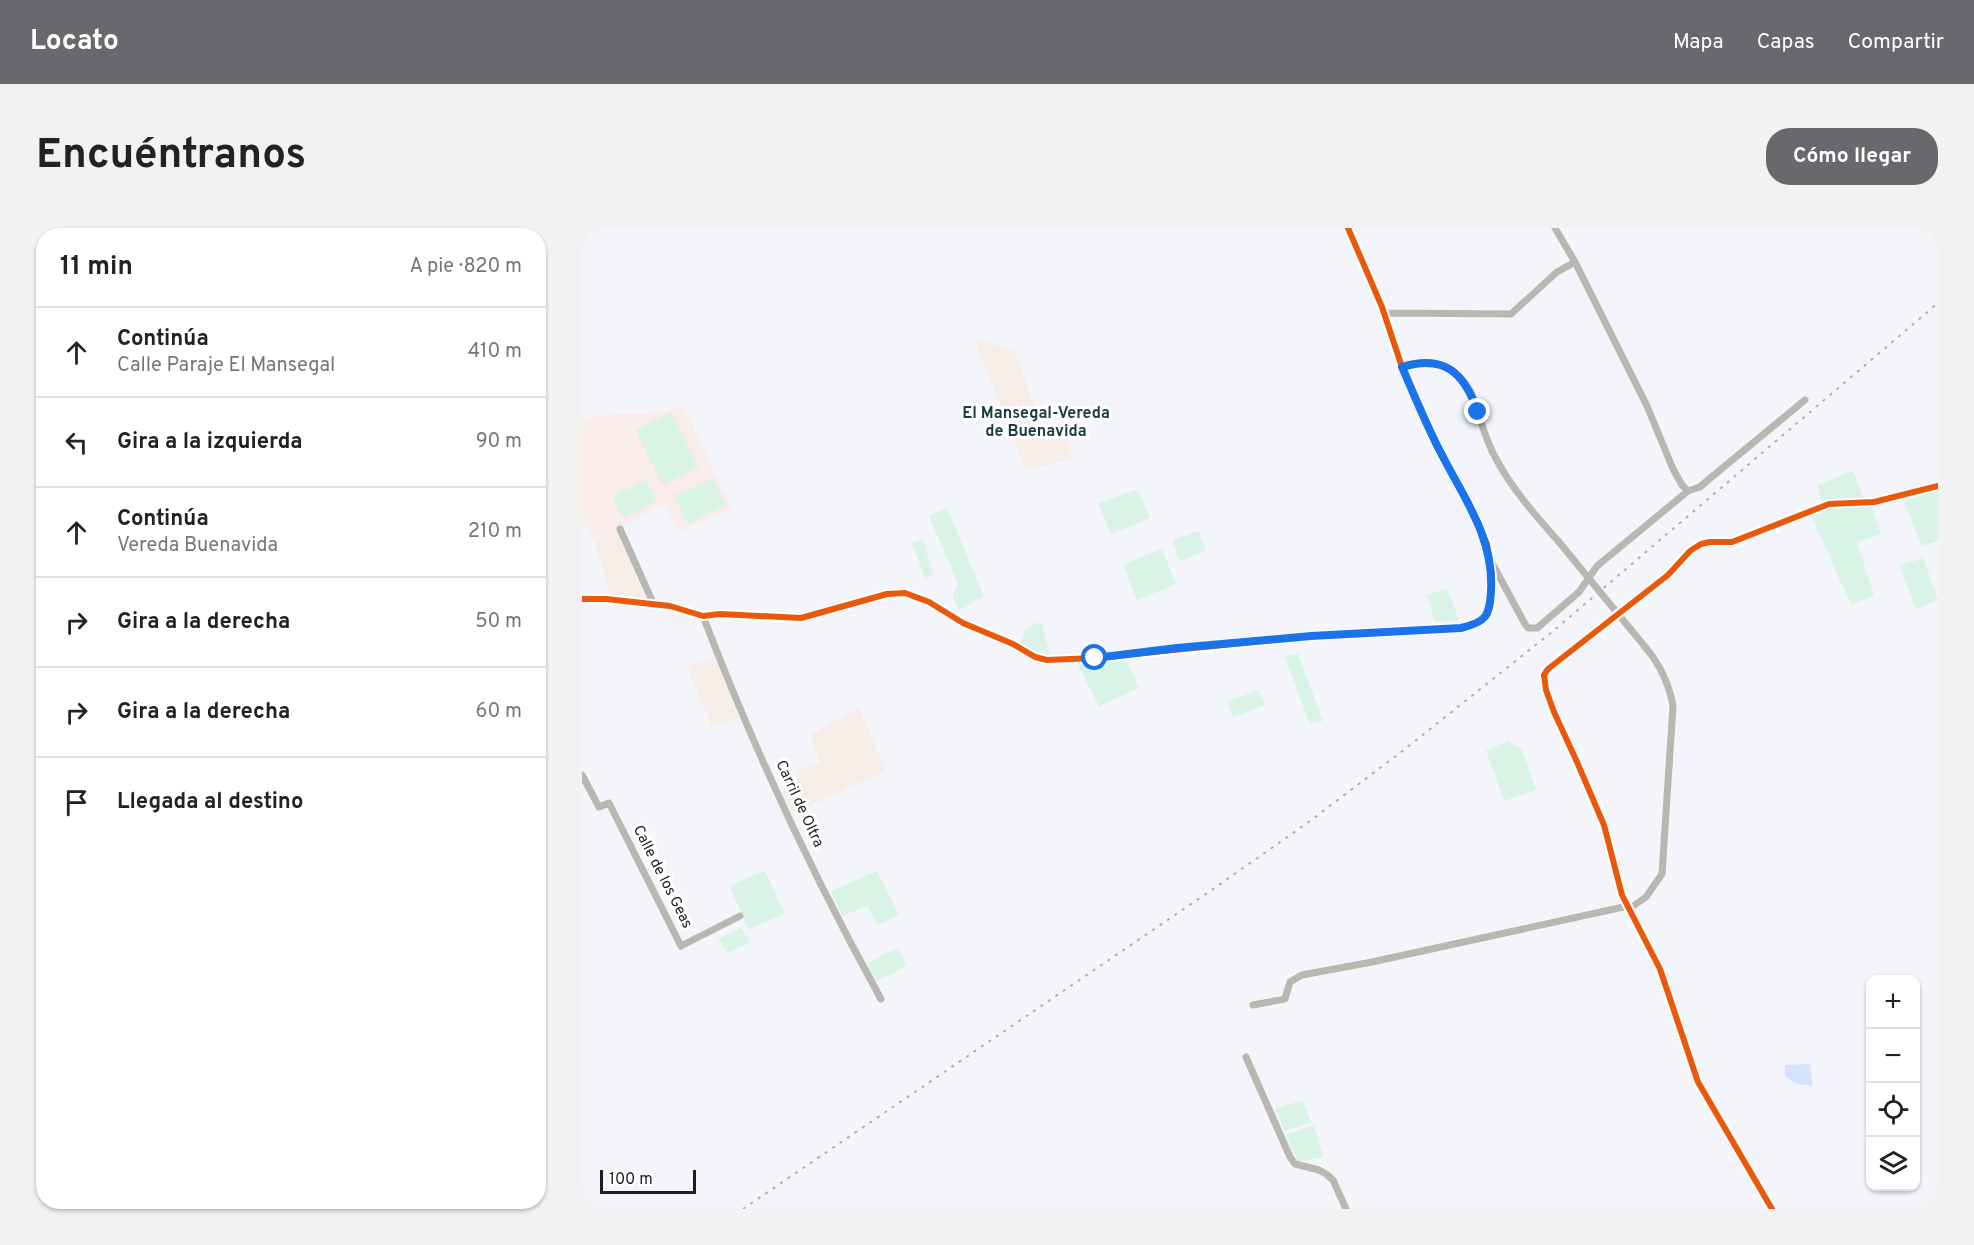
<!DOCTYPE html>
<html lang="es">
<meta charset="utf-8">
<style>
body{margin:0;font-family:Overpass,sans-serif;background:#f2f2f2;color:#222}
.controls{position:absolute;right:18px;bottom:18px;display:grid;overflow:hidden;border-radius:12px;box-shadow:0 2px 4px #0004}
.controls button{width:54px;height:54px;display:grid;place-items:center;padding:0;border:0;border-bottom:2px solid #e0e0e0;background:#fff;color:#222;font:30px sans-serif}
.scale{position:absolute;left:18px;bottom:15px;width:96px;box-sizing:border-box;padding-left:6px;border:3px solid #1c1d21;border-top:0;font-size:16px;line-height:21px;white-space:nowrap;color:#1c1d21;-webkit-text-stroke:4px #fff;paint-order:stroke}
.stop{position:absolute;width:18px;height:18px;margin:-14px;border:4px solid #1a73e8;border-radius:50%;background:#fff}
.stop.end{background:#1a73e8;border-color:#fff;box-shadow:0 2px 6px #0008}
.list{margin:0;padding:0;list-style:none}
h2{display:flex;justify-content:space-between;align-items:center;height:78px;margin:0;padding:0 24px;font-size:26px}
h2 small{font-size:20px;font-weight:400;color:#767676}
.list li{display:grid;grid-template-columns:39px 1fr auto;gap:18px;align-items:center;box-sizing:border-box;height:90px;padding:0 24px;border-top:2px solid #e0e0e0}
.list b{display:block;font-size:22px;white-space:nowrap}
.list p{margin:0;font-size:20px;white-space:nowrap;color:#767676}
.list em{font-size:20px;font-style:normal;color:#767676}
.icon{flex:none;width:33px;height:33px;fill:none;stroke:currentColor;stroke-width:2;stroke-linecap:round;stroke-linejoin:round}
.map{position:relative;flex:none;width:1356px;height:981px;overflow:hidden;border-radius:24px}
header{display:flex;align-items:center;gap:36px;box-sizing:border-box;height:84px;padding:0 30px;background:#68696d;color:#fff}
header strong{font-size:28px}
nav{display:flex;gap:33px;margin-inline-start:auto;font-size:21px}
.intro{display:flex;align-items:center;justify-content:space-between;box-sizing:border-box;height:144px;padding:0 36px}
h1{margin:0;font-size:42px}
.button{padding:15px 27px;border-radius:24px;background:#68696d;color:#fff;font-size:21px;font-weight:700}
main{display:flex;gap:36px;padding:0 36px}
aside{flex:1;background:#fff;border-radius:24px;box-shadow:0 2px 4px #0004}
.map>svg:first-child{display:block}
</style>
<header>
<strong>Locato</strong>
<nav><a>Mapa</a><a>Capas</a><a>Compartir</a></nav>
</header>
<div class="intro"><h1>Encuéntranos</h1><a class="button">Cómo llegar</a></div>
<main>
<aside>
<h2>11 min<small>A pie · 820 m</small></h2>
<ul class="list">
<li><svg class="icon" aria-label="ahead" viewBox="0 0 24 24"><path d="M12 20V5M6 11l6-6 6 6"/></svg><div><b>Continúa</b><p>Calle Paraje El Mansegal</p></div><em>410 m</em></li>
<li><svg class="icon" aria-label="left" viewBox="0 0 24 24"><path d="M17 20v-9H6M10 6l-5 5 5 5"/></svg><div><b>Gira a la izquierda</b></div><em>90 m</em></li>
<li><svg class="icon" aria-label="ahead" viewBox="0 0 24 24"><path d="M12 20V5M6 11l6-6 6 6"/></svg><div><b>Continúa</b><p>Vereda Buenavida</p></div><em>210 m</em></li>
<li><svg class="icon" aria-label="right" viewBox="0 0 24 24"><path d="M7 20v-9h11M14 6l5 5-5 5"/></svg><div><b>Gira a la derecha</b></div><em>50 m</em></li>
<li><svg class="icon" aria-label="right" viewBox="0 0 24 24"><path d="M7 20v-9h11M14 6l5 5-5 5"/></svg><div><b>Gira a la derecha</b></div><em>60 m</em></li>
<li><svg class="icon" aria-label="arrive" viewBox="0 0 24 24"><path d="M6 21V4h12l-3 4 3 4H6"/></svg><div><b>Llegada al destino</b></div></li>
</ul>
</aside>
<div class="map">
<svg width="1356" height="981" viewBox="0 0 1356 981">
<rect width="100%" height="100%" fill="#f4f5fb"/>
<path fill="#f7ede7" d="M392,111L432,122L466,214L482,209L492,230L444,242Z
M37,301L63,371L27,366L13,314Z
M132,428L157,490L130,499L105,439Z
M277,480L304,543L210,586L199,558L219,550L217,541L238,534L228,507Z"/>
<path fill="#faecea" d="M102,178L149,281L97,304L82,276L13,314L0,291V190L36,186H63Z"/>
<path fill="#d9f3e6" d="M89,184L117,239L81,257L53,202Z
M1271,243L1282,271L1287,270L1299,306L1275,314L1292,367L1269,377L1229,287L1242,281L1235,257Z
M131,250L144,277L106,296L92,268Z
M64,252L75,273L41,290L30,269Z
M556,261L568,290L529,306L516,275Z
M1356,262V313L1339,318L1322,273Z
M365,280L402,368L376,383L371,367L376,356L347,288Z
M617,303L624,323L597,333L590,312Z
M341,311L351,347L343,350L330,315Z
M580,321L594,356L555,372L541,337Z
M1341,330L1356,371L1334,381L1317,338Z
M865,360L877,392L853,394L845,367Z
M455,395H460L468,427L452,423L439,415L443,401Z
M716,426L741,493L728,496L702,428Z
M545,433L557,460L517,478L496,437Z
M677,462L683,477L651,490L645,474Z
M926,513L940,522L954,562L922,573L904,522Z
M183,643L203,686L167,701L147,658Z
M295,643L317,687L295,697L285,678L260,688L249,663Z
M159,700L168,714L146,725L136,711Z
M316,720L325,738L294,753L285,735Z
M721,872L729,894L703,903L693,881Z
M732,897L741,929L716,934L704,907Z"/>
<path fill="#d5e3fc" d="M1228,836L1231,858L1215,856L1203,849V837Z"/>
<g fill="none" stroke-linecap="round" stroke-linejoin="round">
<path stroke="#b8b7b1" stroke-width="7" d="M993,34L1065,178L1091,241L1100,257L1106,263L1118,259L1126,252L1223,172
M802,85L929,86L975,44L993,34L973,0
M820,139C850,130 872,135 889,164C897,185 902,209 913,229C930,261 953,287 977,314
M38,301L72,377
M910,335L943,396L946,400H955L997,364L1015,338L1106,263
M0,371H24L88,378L121,388L138,386L219,390L305,366L323,365L347,374L381,395L431,416L453,429L465,432L513,430L729,408L879,400L898,393L904,388L908,379L910,348L905,316L886,274L859,226L820,139L800,79L766,0
M121,388C171,519 231,648 299,771
M0,547L17,579L27,575L99,718L158,688
M1047,681L1064,669L1080,646L1091,478C1087,455 1078,437 1064,420
M671,777L703,771L708,754L720,747L790,734L1046,678
M664,829L708,929L713,936L737,942L744,946L751,952L764,981
M0,978L2,981
M1190,981L1116,854L1078,741L1040,667L1022,597L995,534L972,484L964,462L962,447L966,441L1086,347L1108,323L1119,316L1128,314H1150L1247,276L1292,274L1356,258"/>
<path stroke="#b1b0ae" stroke-width="2" stroke-dasharray="3 6" stroke-linecap="butt" d="M161,981L634,659L728,593L823,521L970,404L1356,75"/>
<path stroke="#b8b7b1" stroke-width="7" d="M977,314L1064,420"/>
<defs>
<path id="cycleway" d="M0,371H24L88,378L121,388L138,386L219,390L305,366L323,365L347,374L381,395L431,416L453,429L465,432L513,430L729,408L879,400L898,393L904,388L908,379L910,348L905,316L886,274L859,226L820,139L800,79L766,0
M1190,981L1116,854L1078,741L1040,667L1022,597L995,534L972,484L964,462L962,447L966,441L1086,347L1108,323L1119,316L1128,314H1150L1247,276L1292,274L1356,258"/>
</defs>
<use href="#cycleway" stroke="#fff" stroke-width="10"/>
<use href="#cycleway" stroke="#e8590c" stroke-width="6"/>
</g>
<g fill="none" stroke-linecap="round" stroke-linejoin="round">
<path stroke="#1a73e8" stroke-width="8" d="M513,430L595,420L729,408L879,400C904,394 908,388 909,363C912,310 883,272 860,227C845,199 833,169 820,139C863,126 882,145 896,184"/>
</g>
<g text-anchor="middle" dominant-baseline="central" stroke-width="6" stroke-linejoin="round" paint-order="stroke">
<g font-size="15" fill="#1c1d21" stroke="#fff">
<text transform="translate(217 576) rotate(65)">Carril de Oltra</text>
<text transform="translate(80 649) rotate(63)">Calle de los Geas</text>
</g>
<g font-size="16" font-weight="bold" fill="#1a3c40" stroke="#fff">
<text x="454" y="186">El Mansegal-Vereda<tspan x="454" dy="18">de Buenavida</tspan></text>
</g>
</g>
</svg>
<div class="controls">
<button>+</button>
<button>−</button>
<button><svg class="icon" aria-label="locate" viewBox="0 0 24 24"><circle cx="12" cy="12" r="6"/><path d="M12 2v4M12 18v4M2 12h4M18 12h4"/></svg></button>
<button><svg class="icon" aria-label="layers" viewBox="0 0 24 24"><path d="M12 4l9 5-9 5-9-5zM3 14l9 5 9-5"/></svg></button>
</div>
<div class="scale">100 m</div>
<div class="stop" style="left:513px;top:430px"></div>
<div class="stop end" style="left:896px;top:184px"></div>
</div>
</main>
